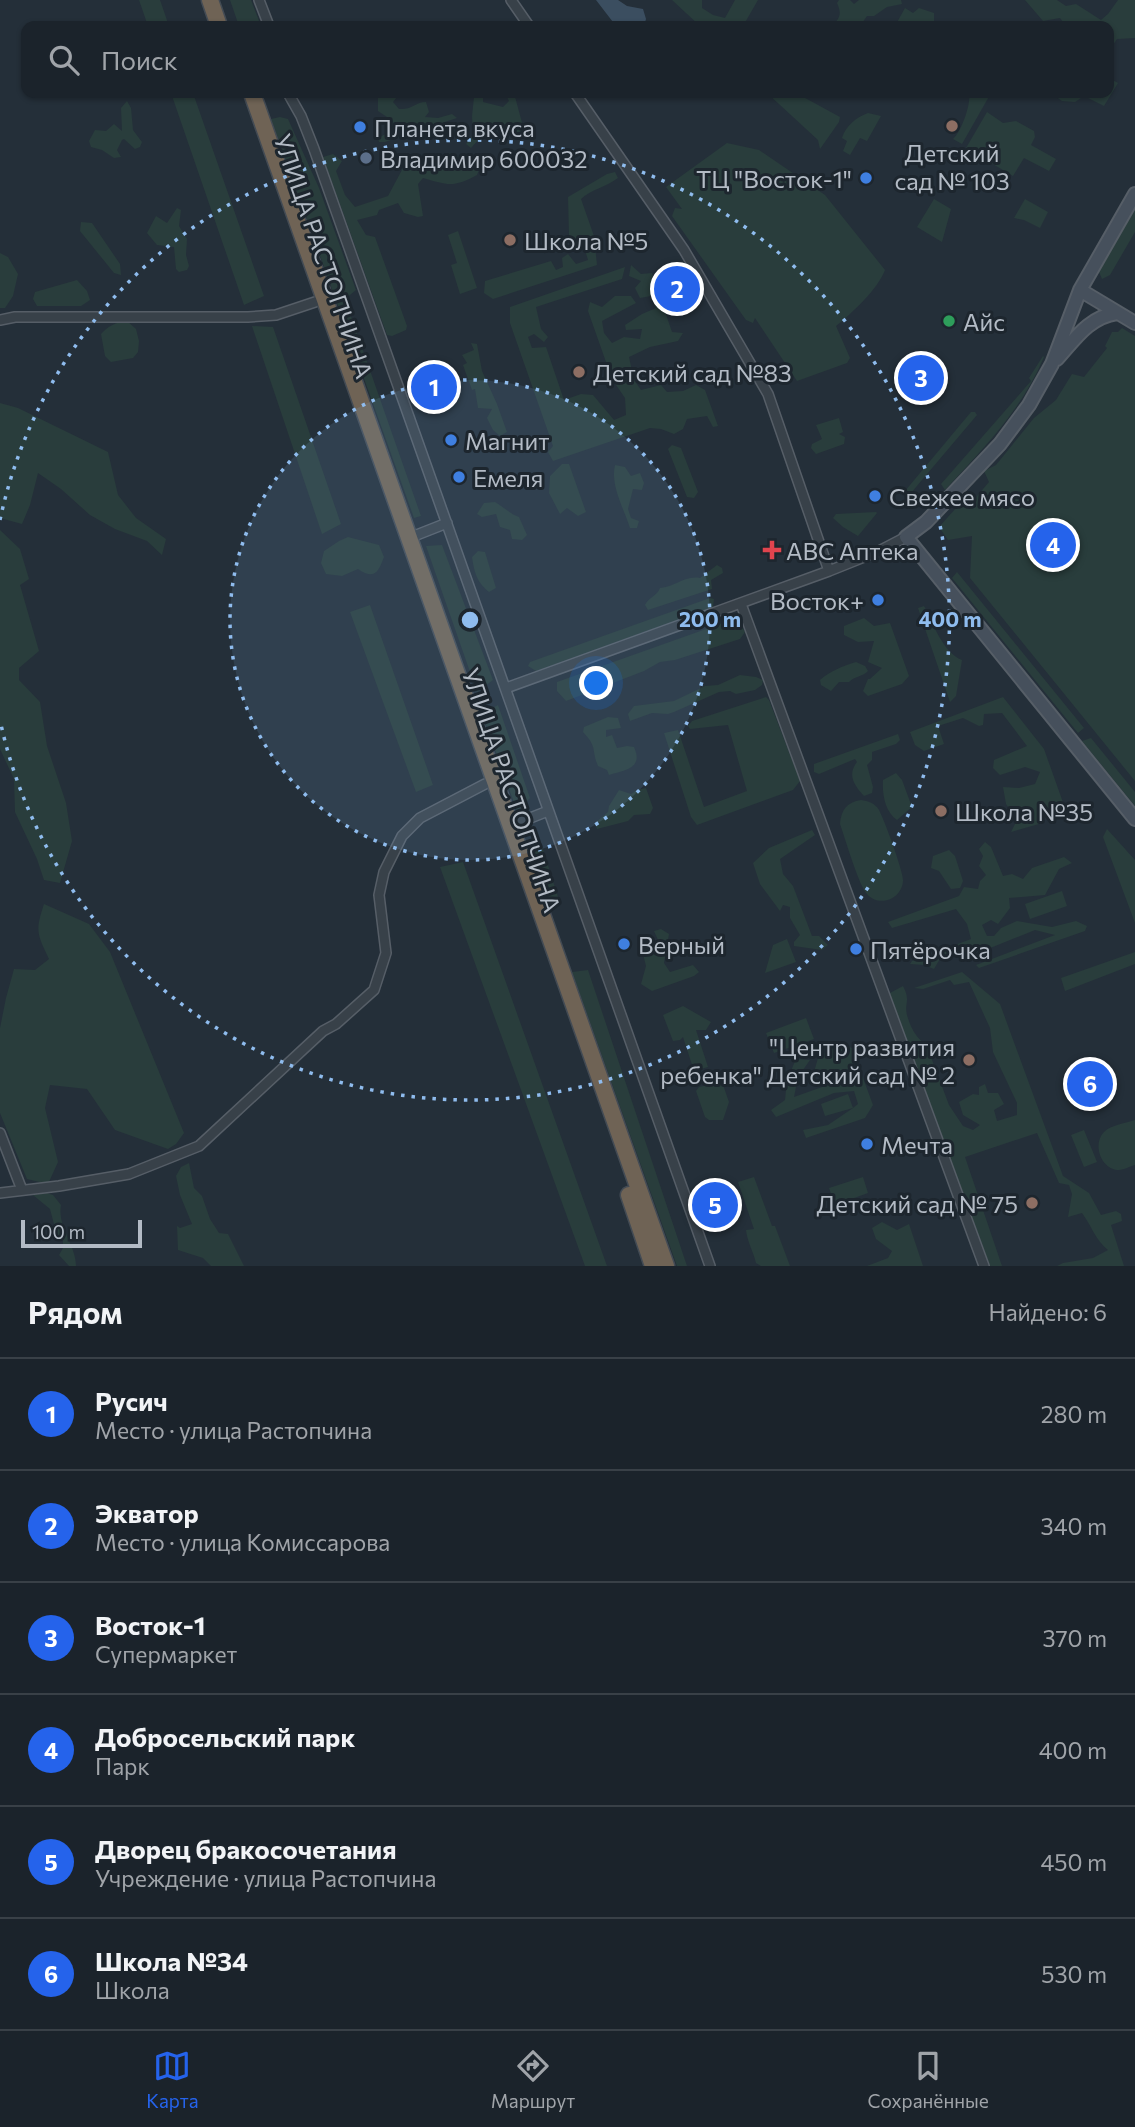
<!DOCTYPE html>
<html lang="ru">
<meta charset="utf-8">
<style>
body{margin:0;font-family:Commissioner,sans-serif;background:#282f37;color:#f1f3f6}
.scale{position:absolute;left:21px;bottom:18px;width:121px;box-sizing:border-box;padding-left:7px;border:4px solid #b3bbc5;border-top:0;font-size:19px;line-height:24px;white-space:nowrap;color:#b3bbc5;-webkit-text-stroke:5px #1d262e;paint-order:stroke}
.you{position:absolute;left:597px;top:684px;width:24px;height:24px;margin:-18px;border:5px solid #fff;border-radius:50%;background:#1a73e8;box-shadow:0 0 0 10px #1a73e833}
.badge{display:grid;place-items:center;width:46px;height:46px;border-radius:50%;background:#2563eb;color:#fff;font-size:23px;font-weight:700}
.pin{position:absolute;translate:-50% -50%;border:4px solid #fff;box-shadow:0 2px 7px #0006}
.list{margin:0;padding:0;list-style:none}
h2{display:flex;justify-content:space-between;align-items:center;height:91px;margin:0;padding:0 28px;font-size:30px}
h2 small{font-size:23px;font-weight:400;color:#a0a4a9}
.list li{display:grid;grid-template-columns:46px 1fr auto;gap:21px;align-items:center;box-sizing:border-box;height:112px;padding:0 28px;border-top:2px solid #394047}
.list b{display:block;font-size:26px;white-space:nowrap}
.list p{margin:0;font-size:23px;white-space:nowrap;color:#a0a4a9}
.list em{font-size:23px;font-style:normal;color:#a0a4a9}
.icon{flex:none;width:38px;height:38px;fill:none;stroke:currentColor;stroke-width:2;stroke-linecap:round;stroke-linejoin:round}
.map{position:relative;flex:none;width:1135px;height:1266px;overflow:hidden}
.search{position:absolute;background:#1b232b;box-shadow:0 2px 5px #0004;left:21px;right:21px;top:21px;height:77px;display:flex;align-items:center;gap:18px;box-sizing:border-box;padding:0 24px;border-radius:14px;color:#a0a4a9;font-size:26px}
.sheet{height:763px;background:#1b232b}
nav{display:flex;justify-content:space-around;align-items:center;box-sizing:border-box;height:98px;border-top:2px solid #394047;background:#1b232b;font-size:19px;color:#a0a4a9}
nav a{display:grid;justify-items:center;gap:4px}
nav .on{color:#2563eb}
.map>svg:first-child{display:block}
</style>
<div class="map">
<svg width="1135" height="1266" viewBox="0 0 1135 1266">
<rect width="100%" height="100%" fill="#242f39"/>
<path fill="#293d3c" d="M139,0H160L169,26H148Z
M230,0H251L261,26H239Z
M672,0H702V8L713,15L725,18L735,0H758L743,26H700Z
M839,0H850L854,4L859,0H901L902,4L887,7L874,16H867L860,26H832C840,18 842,14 837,3Z
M1025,0H1057L1066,6L1076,4L1101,20L1108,14L1118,0H1135V38L1117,39L1111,48L1114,61L1109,68V26H1066L1060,18L1043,21Z
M905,8L913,13L919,8L934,13V25L937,26H895Z
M1109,78L1118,83L1104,106L1084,96L1075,102L1062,101L1051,93H1109Z
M171,93H193L264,296L244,305Z
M387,93H412L397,97L393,102L399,109C413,110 415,102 426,102L429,112L425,117L438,118L452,114L457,118L385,142H379L378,138L391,131L393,121L378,111V98Z
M472,93H483V102L503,107L509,101L505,93H514L524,130L511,135L505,124L488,129L471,148L466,144L473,135L472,116L474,97Z
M767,93H796L840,117L839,122L820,149L818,140Z
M976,93L979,97L984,93H991L962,144L953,139C961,132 971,105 969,94Z
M127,101L131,108L133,130L142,142L140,147L135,149L124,139L122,140L117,150L121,157L114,158L102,150L91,147L89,141L95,130L106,131L114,124L122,131L121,108Z
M987,112L1003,123L1016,121L1034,131L1035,137L1031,145L1056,159L1049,171L1024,158L1013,176L966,148Z
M868,113L881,116L867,141L860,138L850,155L843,151L847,141L842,138C846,125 857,117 868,113Z
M280,117L288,119L319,188L356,290L345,299L421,516L414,518L271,119Z
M727,143L759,150L825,195L885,270C878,289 852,313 836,326L850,358L847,363L797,381L755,318L753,323L746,320L672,216L675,208L682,209L666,187Z
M450,153L464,159L485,155L477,175C453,188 448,185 423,178L418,184L423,216L418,217L404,213L398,203L379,210L377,215L357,220L366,235L375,237L407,326L406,330L392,336L387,335L323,157L333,154L342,161L336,171L345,195L355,207L388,196L403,168Z
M615,172L618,178C606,187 592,189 581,199L594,236L597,265L493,299L484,293L485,281L551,261L556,270L563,267L562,258L568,254L576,264L588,260L585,250L569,235L568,197L607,174Z
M934,199L951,209L942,242L917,227Z
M1025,199L1048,212L1040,228L1024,220L1014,218Z
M177,208L181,210L179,226L187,239L186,255L189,266L187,270L179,272L176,269L174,247L157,245L147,233L156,216L167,223Z
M1135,209V232L1110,275L1102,279L1099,272Z
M81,222L92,223L120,264L121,275L114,273L80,231Z
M458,231L477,288L460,294L451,265L457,263L448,235Z
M0,253L8,257L18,274L13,296L5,308H0Z
M631,265L641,274L652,273L672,332L683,333L678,341L650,347L629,357L634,380L641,390L661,385L667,392L683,391L696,385L705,390L718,426L713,427L707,416L687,419L683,429L674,434L661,429L650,428L553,461L548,452L553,446L510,323V307L625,267L622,279L536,307L541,329L548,337L544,342L534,334L528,337L532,348L546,347L564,400L581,394L593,395L614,420L626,415L625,398L612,379L588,311L590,302L602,307L615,296H631L636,303L602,321L604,333L612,343L624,337L640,339L642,329L626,330L625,325L642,314L656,308L651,296L640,298L635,288L641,281L629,276Z
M77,280L87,291L90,300L81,306H37L33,299L35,292Z
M127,321L136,329L139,341L138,352L133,358L111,362L105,356L101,334C109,325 115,323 127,321Z
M252,326L273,327L341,524L322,534Z
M1122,328L1135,336V781L970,578L972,536L948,540L939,527L965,498L972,502L989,482L984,471L996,465L1034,418L1056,400L1072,374L1084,377L1107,348L1105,346L1112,332H1118Z
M471,343L477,344L482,371L497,404L507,432L500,436L493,430L487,418L492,409L478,408L475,389L472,390L463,365L467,363L462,355L474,350Z
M1043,356L1044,357C1021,411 984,447 945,490L941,484L1031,381L1029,378Z
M0,403L18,408L108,452L118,495L136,518L166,539L162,555L147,541L115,529L90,515L61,489L38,473L30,505L22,524L0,518Z
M971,412H975L977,415L911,493L907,494L905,491Z
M839,418L843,432L839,434L845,437L844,444L816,454L811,448L812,444L822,439L816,425Z
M672,445L681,448L698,492L694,498L687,497L668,449Z
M562,464H569L586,512L578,516L567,508L560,514L549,493L550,476Z
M615,465L625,467L631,476L640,473L644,483L642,490L633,489L628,509L631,518L639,521L637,528H630C624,509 610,485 615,465Z
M495,502C504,507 510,514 519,517L527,535L522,540L512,539L510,530L500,527L496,514L482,517L477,514L484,503Z
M876,512L877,513L858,536L843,527L833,518L836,514Z
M0,530L20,549L29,579L20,585L39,651L19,668V680L40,702L47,746L66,803L72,841L60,883L44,880L37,859L15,812L14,779L0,749Z
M348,537L379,545L384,557C378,573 374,580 358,569L342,576L326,574L321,563L324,551L339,541Z
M442,545L493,680L477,692L426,546Z
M478,551L485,552L496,588L489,592C477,583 474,572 472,557Z
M717,565L722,568L723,573L711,580L712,589L648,610L645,605C649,597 657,596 660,588C675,587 685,575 700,578Z
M957,572L1084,728L1078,733L952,578Z
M710,598L714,599L713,607L536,671L528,666L530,662Z
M370,605L433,785L416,792L350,612Z
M924,606C933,623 943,653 962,660L956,696L950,702L918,608Z
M737,618L745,632L740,639L675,660L660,662L644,671L566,701L557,691V682Z
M864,618L874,626L890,623L909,676L902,684L868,696L863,691L868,679H870L882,668L868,662L874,641L858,642L844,635V626Z
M856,662L865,666L868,671C862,677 855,676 849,682H839L831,691L821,685L820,680C830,671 843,666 856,662Z
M740,675L756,677L763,680L762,685L755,690L736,694L730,691L719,692L674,712L668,714L652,713L630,721L628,714L634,706L674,701L705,686L718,685Z
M766,697L769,700L800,781L793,790L697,825L691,817L664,733L678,730L704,807L747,791L728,725L690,729L688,726L692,721Z
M1003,697L1044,749L1065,808L1058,814L1045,815L1039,824L1011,832L1017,820L1006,804L1003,787L1019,788L1035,784L1040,772L1025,767L1000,775L993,768L994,760L1027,746L1002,713L984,714L983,725L979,726L963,718L938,726L944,744L924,751L915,745L910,732Z
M498,705L530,798L517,811L482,714Z
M608,717L618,718L621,728L606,730V737L612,735L617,748L627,746L634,747C644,769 624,770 609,775L607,770L598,766C591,749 598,748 583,732L584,727Z
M898,734L900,740L896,744L872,752V760L867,765L873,787L872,793L864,796C854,785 847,775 857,762L855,759L819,774L814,772V764Z
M1091,738L1135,792V806L1082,741Z
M896,773L902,780L912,807L897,820C885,812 882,794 883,780Z
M646,788L653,808L650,814L634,815L628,821L597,829L595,823L608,812L609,806L619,790L631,794L637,790Z
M861,800C868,801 875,803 879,810C884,819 904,873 903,881C902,899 879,908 867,894C859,886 845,838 840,824C841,810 847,802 861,800Z
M1107,829L1135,860V923L1103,837Z
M812,830L815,835L780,859L783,874L793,886L812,936H819L828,945L822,950L794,946V942L800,935L790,918V907L783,905L780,911L760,884L753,863L769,848Z
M985,842L991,847L1003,876L1012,874L1023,879L1032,868L1064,857L1072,863L1059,869L1045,895L1009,898L1010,908L998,924L991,920L982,925L987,936H994L1001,928L1017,921L1052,927L1076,921L1087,926L1085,931L979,968L976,965L1055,935L1035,930L978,953L975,946L941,957L934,969L924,965L910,964L912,961L971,939L967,924L956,909L892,928L888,922L959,896L964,887L978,889L980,881L986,875L979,866L983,856L979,849Z
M541,843L558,897L548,902L528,845Z
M949,850L955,856L963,881L960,888L951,889L939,871L931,868L933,856Z
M463,862L607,1266H585L440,867Z
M1062,891L1067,906L1030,919L1025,904Z
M44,904L89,924L110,952L184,1133L176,1144L168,1149L115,1130L87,1089L50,1085L45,1108L58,1162L48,1184L27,1179L0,1113V1028L6,998L14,969L35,970L49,959C37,934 35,931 44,904Z
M661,929L669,934L664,963L670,972L693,965L699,972L694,976L652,991L641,984L646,966L640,942L645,937L652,946L658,940L654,931Z
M787,939L796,962L765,973L773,945Z
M1135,952V964L1065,991L1061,978Z
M588,970L687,1266H677L572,972Z
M962,972L1000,1004L1063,1176L1089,1193L1101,1215L1116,1211L1121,1214L1122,1221L1111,1225L1124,1266H1057L1063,1263L1093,1258L1108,1250C1096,1241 1091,1225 1082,1213L1068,1217L1072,1194L1069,1185L1059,1183L1037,1133L965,1157L1002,1266H990L898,1016L888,994L903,986C911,1001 904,1003 907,1015C910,1026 916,1039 926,1044L949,1105L963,1126L973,1130L980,1125L963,1115L959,1102L973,1094L979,1095V1087L985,1084L988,1093H998L1004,1104L994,1110L997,1121L1017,1115V1103L993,1052L990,1028L969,982L954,985L950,980L923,989L914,988Z
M683,1006L711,1022L706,1030H696L708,1067L694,1071L683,1037L680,1040L673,1041L663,1015Z
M806,1018L814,1039L774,1053L766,1033Z
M840,1042L852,1048L873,1105L865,1118L806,1138L803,1130L828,1125L853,1108L825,1116L821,1104L848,1094L853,1108L858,1104L854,1091L834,1093L776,1117L771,1110L785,1100L787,1080L796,1059L810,1060L798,1077L794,1097L839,1081L842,1070L814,1072L818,1058Z
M722,1082L729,1102L723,1120H709L705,1117L696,1091L699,1087Z
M1135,1120V1165C1130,1166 1124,1170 1119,1170C1101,1170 1092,1144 1104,1132C1111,1125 1126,1123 1135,1120Z
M1084,1130L1097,1162L1084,1167L1071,1135Z
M189,1163L194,1188L202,1196L210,1219L219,1233L228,1234L244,1266H211L203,1258L178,1250L177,1226L180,1228L192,1224L180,1195L176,1176L181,1167Z
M754,1177L772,1226H775L790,1266H761L756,1263C753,1251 747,1241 746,1230L754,1229L738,1182Z
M863,1177L868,1193L835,1205L829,1188Z
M47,1193L53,1195L61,1205C57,1227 76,1245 76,1266H69L59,1255L63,1248V1240L56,1232L50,1209L33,1195Z
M882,1222L897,1230L909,1224L923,1266H867L888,1258L892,1251L876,1239L872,1228Z"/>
<path fill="#3b4e60" d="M596,0H618L627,6L643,9L646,19L644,26H616Z"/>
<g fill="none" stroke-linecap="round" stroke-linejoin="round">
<defs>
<path id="street" d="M259,0L269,26
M511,0L529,26
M288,93L301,116L314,149L710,1266
M575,93L684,250L768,394L829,571
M0,320L15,317H248L276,315L315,302
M409,538L447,523
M741,604L984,1266
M506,688L829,571L879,551L906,537
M510,826L548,811
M0,1133L22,1190
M0,1193L59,1186L129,1174L199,1146L323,1031L336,1024L374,990L386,953L379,895L384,872L402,836L420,818L485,784"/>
<path id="secondary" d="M1135,194L1080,290L1052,364L1029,405L1000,444L926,522L906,537L1135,819
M1080,290L1135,323
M1057,359C1075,339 1089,317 1117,313"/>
<path id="highway" d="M210,0L219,26
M252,93L666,1266
M629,1195L653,1266"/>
</defs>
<use href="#street" stroke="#565e67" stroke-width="12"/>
<use href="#secondary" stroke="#565e67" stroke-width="16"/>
<use href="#highway" stroke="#434b54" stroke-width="19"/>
<use href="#street" stroke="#384149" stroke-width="9"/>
<use href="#secondary" stroke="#46505c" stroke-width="12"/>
<use href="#highway" stroke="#6f6355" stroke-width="16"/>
</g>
<circle cx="470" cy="620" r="240" fill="#8fbcee" fill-opacity=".12"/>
<g fill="none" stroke="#8fbcee" stroke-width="3.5" stroke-dasharray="3.5 7">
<circle cx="470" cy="620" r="240"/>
<path d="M0 520A480 480 0 1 1 0 720"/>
</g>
<g fill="#8d6e63" stroke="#1d262e" stroke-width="2.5">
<circle cx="952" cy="126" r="7"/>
<circle cx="510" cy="240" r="7"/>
<circle cx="579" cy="372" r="7"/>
<circle cx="941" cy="811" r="7"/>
<circle cx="969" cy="1060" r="7"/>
<circle cx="1032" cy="1203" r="7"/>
</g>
<g fill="#3f7fe0" stroke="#1d262e" stroke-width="2.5">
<circle cx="360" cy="127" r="7"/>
<circle cx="866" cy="178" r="7"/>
<circle cx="451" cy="440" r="7"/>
<circle cx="459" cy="477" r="7"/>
<circle cx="875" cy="496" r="7"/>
<circle cx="878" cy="600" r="7"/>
<circle cx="624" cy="944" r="7"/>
<circle cx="856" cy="949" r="7"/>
<circle cx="867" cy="1144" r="7"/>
</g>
<circle fill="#5c6f8a" stroke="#1d262e" stroke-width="2.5" cx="366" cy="158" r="7"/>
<circle fill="#2e9e5b" stroke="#1d262e" stroke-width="2.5" cx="949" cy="321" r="7"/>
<path fill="#e0444e" stroke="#1d262e" stroke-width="2.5" d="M768.5 539.5h7v7h7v7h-7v7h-7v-7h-7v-7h7z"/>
<g text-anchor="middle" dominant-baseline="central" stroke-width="6" stroke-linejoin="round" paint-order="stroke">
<g font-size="24" fill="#b3bbc5" stroke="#1d262e" text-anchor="start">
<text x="374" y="127">Планета вкуса</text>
<text x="952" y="152" text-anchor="middle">Детский<tspan x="952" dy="28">сад № 103</tspan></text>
<text x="380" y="158">Владимир 600032</text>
<text x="852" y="178" text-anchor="end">ТЦ "Восток-1"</text>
<text x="524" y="240">Школа №5</text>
<text x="963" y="321">Айс</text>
<text x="593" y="372">Детский сад №83</text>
<text x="465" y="440">Магнит</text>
<text x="473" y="477">Емеля</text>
<text x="889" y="496">Свежее мясо</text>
<text x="786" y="550">ABC Аптека</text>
<text x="864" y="600" text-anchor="end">Восток+</text>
<text x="955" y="811">Школа №35</text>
<text x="638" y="944">Верный</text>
<text x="870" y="949">Пятёрочка</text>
<text x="955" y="1046" text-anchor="end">"Центр развития<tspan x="955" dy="28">ребенка" Детский сад № 2</tspan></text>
<text x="881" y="1144">Мечта</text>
<text x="1018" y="1203" text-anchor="end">Детский сад № 75</text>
</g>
<g font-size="24" fill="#b3bbc5" stroke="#1d262e">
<text transform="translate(324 256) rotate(71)">УЛИЦА РАСТОПЧИНА</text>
<text transform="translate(512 790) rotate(71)">УЛИЦА РАСТОПЧИНА</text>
</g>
</g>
<circle cx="470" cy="620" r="10" fill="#8fbcee" stroke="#1d262e" stroke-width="3.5"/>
<g font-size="21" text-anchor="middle" font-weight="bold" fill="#8fbcee" stroke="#1d262e" stroke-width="6" stroke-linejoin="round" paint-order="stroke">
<text x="710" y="627">200 m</text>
<text x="950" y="627">400 m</text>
</g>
</svg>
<div class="scale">100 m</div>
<div class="you"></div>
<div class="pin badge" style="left:434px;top:387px">1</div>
<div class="pin badge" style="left:677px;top:289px">2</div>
<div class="pin badge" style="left:921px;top:378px">3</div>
<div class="pin badge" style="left:1053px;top:545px">4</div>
<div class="pin badge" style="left:715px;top:1205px">5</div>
<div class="pin badge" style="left:1090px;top:1084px">6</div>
<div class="search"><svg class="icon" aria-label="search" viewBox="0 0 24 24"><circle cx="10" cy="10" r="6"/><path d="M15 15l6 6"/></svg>Поиск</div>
</div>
<section class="sheet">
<h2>Рядом<small>Найдено: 6</small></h2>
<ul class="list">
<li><span class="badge">1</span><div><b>Русич</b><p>Место · улица Растопчина</p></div><em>280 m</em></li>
<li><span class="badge">2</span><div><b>Экватор</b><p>Место · улица Комиссарова</p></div><em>340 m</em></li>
<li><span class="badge">3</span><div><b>Восток-1</b><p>Супермаркет</p></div><em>370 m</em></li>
<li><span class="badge">4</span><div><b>Добросельский парк</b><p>Парк</p></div><em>400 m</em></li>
<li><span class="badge">5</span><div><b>Дворец бракосочетания</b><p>Учреждение · улица Растопчина</p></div><em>450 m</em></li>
<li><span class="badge">6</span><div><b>Школа №34</b><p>Школа</p></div><em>530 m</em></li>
</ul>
</section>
<nav>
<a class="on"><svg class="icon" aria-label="map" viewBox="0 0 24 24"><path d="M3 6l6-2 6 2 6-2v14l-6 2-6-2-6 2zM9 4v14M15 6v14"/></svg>Карта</a>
<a><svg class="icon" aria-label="directions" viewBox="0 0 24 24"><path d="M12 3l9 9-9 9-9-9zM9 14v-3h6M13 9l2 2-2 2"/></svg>Маршрут</a>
<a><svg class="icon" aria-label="saved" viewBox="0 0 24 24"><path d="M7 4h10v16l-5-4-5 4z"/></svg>Сохранённые</a>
</nav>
